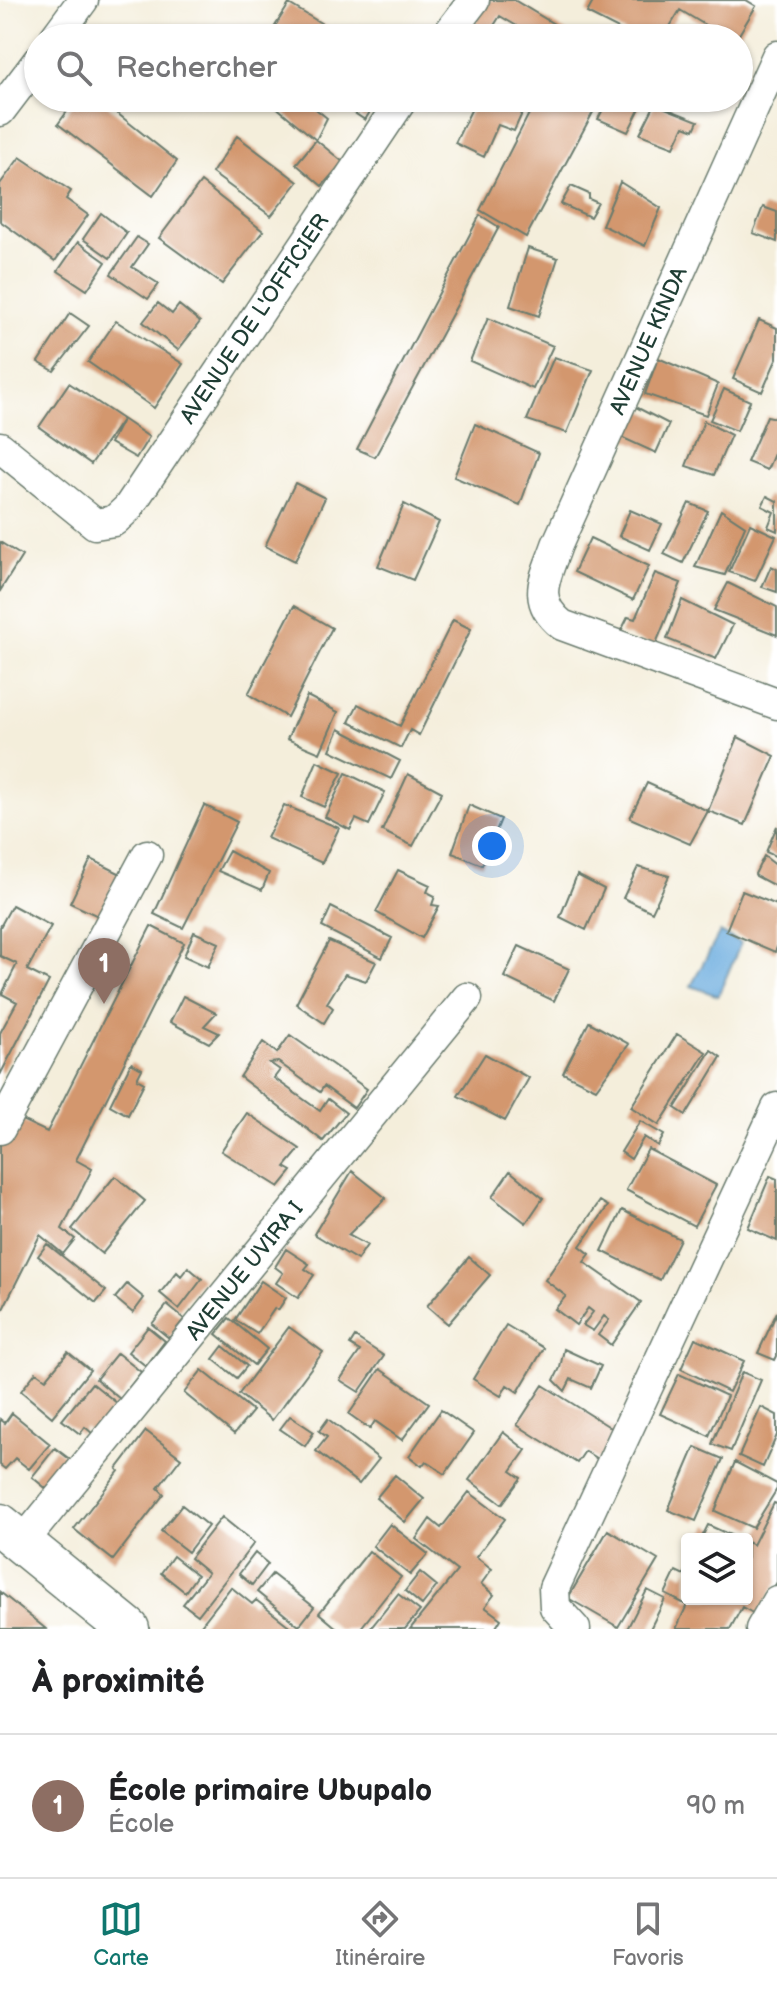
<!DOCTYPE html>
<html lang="fr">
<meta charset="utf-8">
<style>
body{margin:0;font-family:"Balsamiq Sans",sans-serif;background:#f2f2f2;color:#202124}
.controls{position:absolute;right:24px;bottom:24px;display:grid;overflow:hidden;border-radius:8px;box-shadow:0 2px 6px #0004}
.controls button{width:72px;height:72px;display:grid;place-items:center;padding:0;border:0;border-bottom:2px solid #e0e0e0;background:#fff;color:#202124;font:40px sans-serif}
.you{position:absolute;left:492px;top:846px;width:28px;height:28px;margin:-20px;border:6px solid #fff;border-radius:50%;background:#1a73e8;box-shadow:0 0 0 12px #1a73e833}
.badge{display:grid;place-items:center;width:52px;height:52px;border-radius:50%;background:#0f766e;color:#fff;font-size:26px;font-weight:700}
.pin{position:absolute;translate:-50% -66px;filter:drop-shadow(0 2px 4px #0008)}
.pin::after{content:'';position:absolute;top:42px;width:28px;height:24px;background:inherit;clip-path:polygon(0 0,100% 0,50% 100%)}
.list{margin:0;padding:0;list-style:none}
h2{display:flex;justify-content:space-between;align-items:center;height:104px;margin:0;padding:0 32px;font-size:34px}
h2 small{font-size:26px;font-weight:400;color:#757577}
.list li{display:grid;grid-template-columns:52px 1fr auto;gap:24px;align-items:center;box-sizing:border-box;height:144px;padding:0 32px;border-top:2px solid #e0e0e0}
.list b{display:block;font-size:30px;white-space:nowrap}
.list p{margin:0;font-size:26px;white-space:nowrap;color:#757577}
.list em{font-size:26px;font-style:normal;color:#757577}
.icon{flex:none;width:44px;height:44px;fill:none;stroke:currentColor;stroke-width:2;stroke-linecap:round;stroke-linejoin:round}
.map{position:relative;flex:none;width:777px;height:1629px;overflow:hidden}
.search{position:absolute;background:#fff;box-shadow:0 2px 6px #0004;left:24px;right:24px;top:24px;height:88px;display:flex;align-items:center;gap:20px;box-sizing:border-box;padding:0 28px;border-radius:44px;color:#757577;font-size:30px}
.sheet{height:248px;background:#fff}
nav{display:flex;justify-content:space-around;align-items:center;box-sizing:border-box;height:112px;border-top:2px solid #e0e0e0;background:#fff;font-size:22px;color:#757577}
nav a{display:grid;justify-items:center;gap:4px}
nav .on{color:#0f766e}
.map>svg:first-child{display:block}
</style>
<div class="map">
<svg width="777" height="1629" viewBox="0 0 777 1629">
<rect width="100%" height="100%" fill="#fff"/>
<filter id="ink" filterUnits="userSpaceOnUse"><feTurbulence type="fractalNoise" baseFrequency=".0125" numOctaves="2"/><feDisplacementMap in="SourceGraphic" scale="16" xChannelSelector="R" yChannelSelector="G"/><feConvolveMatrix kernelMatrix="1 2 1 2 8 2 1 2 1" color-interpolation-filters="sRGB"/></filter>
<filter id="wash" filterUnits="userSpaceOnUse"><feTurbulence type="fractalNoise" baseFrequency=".006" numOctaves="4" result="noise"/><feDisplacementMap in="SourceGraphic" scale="32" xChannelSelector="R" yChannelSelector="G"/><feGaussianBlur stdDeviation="1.8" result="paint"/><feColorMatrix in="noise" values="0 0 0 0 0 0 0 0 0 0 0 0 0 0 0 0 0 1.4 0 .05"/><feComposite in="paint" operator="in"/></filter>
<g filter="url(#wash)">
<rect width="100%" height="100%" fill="#f4eedb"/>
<path fill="#69abde" stroke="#447489" stroke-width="2" d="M720,932L741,943L718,996L691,986Z"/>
<g id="blocks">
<path fill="#d3976e" d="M490,0H514L567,32L564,38H537L500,16L486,38H465Z
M594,0H746L756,6L737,38H727L680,10L663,38H636L587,13Z
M289,4L329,28L322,38H283L272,31Z
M77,98H98L177,161L153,196L58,124Z
M271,98H302L327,118L316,140L269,101Z
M332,98H364L374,105L365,120Z
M477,98H529L514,131L498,125L484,157L455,143Z
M537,98H584L597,105L526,237L480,210Z
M609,98H645L628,132L598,119Z
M655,104L698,121L694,130L684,126L674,147L640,134Z
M237,136L298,182L271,216L212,173Z
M316,140L343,162L322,186L296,164Z
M20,157L71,191L66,199L88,215L55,261L0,221V184Z
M201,182L263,231L222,284L159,238Z
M620,182L661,208L645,246L602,225Z
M571,186L589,194V199L598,203L590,217L561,204Z
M763,207L777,212V242L753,233Z
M101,213L127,233L110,258L83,239Z
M480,215L499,227L375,457L357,449Z
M137,237L148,244L132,267L159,284L148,299L111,274Z
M78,242L106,262L87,290L58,271Z
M528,248L558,258L539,316L510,306Z
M158,303L172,314L179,305L200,322L178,350L143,322Z
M70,313L89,326L54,371L38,362Z
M488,318L553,346L533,389L470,361Z
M759,320L777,328V358L762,392L733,379Z
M116,321L183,364L154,408L88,362Z
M554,357L593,370L567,433L527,420Z
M658,358L718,384L706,415L645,394Z
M69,383L149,437L136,458L110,443L122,420L91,464L39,427Z
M724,389L750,401L737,431L710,420Z
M634,406L669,424L656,453L621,437Z
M767,416L777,418V447L767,470L747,462Z
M704,421L731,435L714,475L686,466Z
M475,424L539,453L520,505L454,477Z
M295,483L325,498L295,561L265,546Z
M767,496L777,501V531L768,527L774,512L762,506Z
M689,503L708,511L683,563L664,554Z
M404,504L439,522L413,580L378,566Z
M630,510L662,524L650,550L619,536Z
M721,510L745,526L725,575L695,567Z
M750,524L776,536L755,581L729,572Z
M590,538L649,566L633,600L574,572Z
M0,542L22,556L0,591Z
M771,566L777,569V592L762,587Z
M655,573L681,583L655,646L620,633L628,617L635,619Z
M728,583L777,607V635L714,610Z
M682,600L733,625L716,659L667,639Z
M294,606L332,628L287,717L248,694Z
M453,620L471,629L419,735L410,730L401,748L349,722L358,704L400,726Z
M307,696L338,712L320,753L287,739Z
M339,729L400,761L391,779L330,750Z
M738,737L775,756L745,825L708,811Z
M317,761L342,773L324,807L302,797Z
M346,773L385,792L369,825L356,819L350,830L325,817Z
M408,774L442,792L413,846L382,831Z
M647,783L708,811L690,844L630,818Z
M204,805L237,822L183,928L154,914Z
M284,805L339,828L322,863L267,838Z
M469,805L501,819L482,865L452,853Z
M777,826V857L766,852Z
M229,851L269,873L262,890L218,871Z
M764,856L777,866V887L756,876L755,874Z
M91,859L121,874L100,917L70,903Z
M638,867L669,876L652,912L623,898Z
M398,870L430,885L427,892L435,896L432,905L439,906L422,938L376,912Z
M577,875L604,889L586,930L560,917Z
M742,891L777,905V947L775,952L726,931Z
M12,905L51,926L27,970L49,981L0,1075V1033L17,1002L2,994L17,964L0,956V927Z
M331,907L392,938L382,958L322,927Z
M151,926L184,943L76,1160L92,1169L62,1229L75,1239L63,1254L40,1235L0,1315V1137L11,1115L47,1132Z
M194,932L219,943L208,967L184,956Z
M329,941L376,962L366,981L345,974L327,1003L333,1008L324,1023L296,1004Z
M519,946L569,969L554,1001L504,977Z
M183,996L216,1013L204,1026L219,1033L209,1043L170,1022Z
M589,1022L629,1044L596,1089L563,1073Z
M677,1034L706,1052L659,1125L631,1107Z
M290,1035L367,1089L354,1108L324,1086L320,1092L278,1062L270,1063L280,1070L274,1078L320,1111L328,1099L346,1113L323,1141L240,1077L263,1042L277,1053Z
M711,1050L721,1057L686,1115L675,1108Z
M485,1054L529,1078L505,1121L458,1096Z
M131,1063L142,1069L137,1079L144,1083L128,1115L110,1105Z
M247,1113L300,1149L285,1167L292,1171L279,1187L221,1151Z
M640,1121L664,1135L658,1146L644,1137L631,1159L621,1152Z
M648,1149L716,1185L694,1226L626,1190Z
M352,1171L386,1198L348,1235L367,1245L357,1260L314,1234Z
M510,1171L543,1198L526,1223L492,1197Z
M115,1176L145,1201L102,1254L72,1229Z
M770,1176L777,1179V1241L748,1228Z
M600,1201L608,1206L580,1246L590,1254L584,1262L641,1302L611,1345L598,1335L609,1320L604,1316L593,1331L583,1325L593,1312L588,1308L576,1325L555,1309L566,1296L545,1280Z
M622,1210L680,1239L660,1280L602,1251Z
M47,1244L106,1291L96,1303L38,1256Z
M286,1249L309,1264L305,1269L314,1275L298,1298L276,1283L283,1273L275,1267Z
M469,1257L490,1275L448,1324L427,1306Z
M188,1267L202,1279L179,1309L160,1293L177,1272L181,1276Z
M261,1281L286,1298L278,1310L275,1308L257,1334L235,1320Z
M127,1284L144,1298L133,1313L115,1298Z
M167,1305L184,1319L169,1338L152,1324Z
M777,1312V1356L775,1360L758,1353Z
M229,1318L267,1349L254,1365L216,1334Z
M506,1325L544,1348L518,1392L507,1385L501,1396L473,1379Z
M148,1327L165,1341L146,1366L128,1352Z
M289,1327L323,1352L272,1420L239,1394Z
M355,1337L384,1356L359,1392L340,1380L360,1351L350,1345Z
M695,1338L744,1361L729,1392L681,1369Z
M223,1346L247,1366L237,1378L213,1359Z
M564,1349L601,1366L591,1388L571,1379L565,1391L554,1380L560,1368Z
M68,1352L90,1370L52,1417L21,1391L36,1372L46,1379Z
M117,1353L141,1372L120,1399L96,1379Z
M380,1369L429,1403L402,1440L375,1421L370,1429L349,1414Z
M202,1370L253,1411L234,1434L184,1393Z
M742,1372L761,1380L731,1451L712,1444Z
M679,1374L727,1396L709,1436L660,1414Z
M92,1383L118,1404L93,1434L85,1427L80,1434L62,1420Z
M543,1385L616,1431L599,1460L585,1451L577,1463L517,1425Z
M761,1407L777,1415V1435L763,1467L739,1456Z
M441,1410L474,1433L445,1474L426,1461L422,1466L409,1456Z
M12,1413L50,1444L29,1469L15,1458L5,1469L0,1465V1419L5,1423Z
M290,1416L314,1432L305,1446L280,1429Z
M328,1419L379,1459L359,1484L316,1451L327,1437L319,1431Z
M146,1431L181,1458L158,1488L164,1494L113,1560L74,1529L119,1471L117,1469Z
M503,1432L526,1450L511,1471L521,1478L502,1504L469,1480Z
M695,1447L723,1459L696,1521L668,1510Z
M55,1448L72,1461L48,1490L32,1477Z
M735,1462L777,1484V1489L753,1528L715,1511Z
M395,1475L424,1499L405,1522L376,1498Z
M469,1492L505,1519L476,1557L492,1569L481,1584L494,1595L485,1607L501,1619L495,1629H410L457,1571L416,1539L430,1519L441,1528Z
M774,1503L777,1504V1582L758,1616L742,1607L730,1629H676L687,1605L665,1594L676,1571L684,1575L687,1569V1599H747V1542L753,1545Z
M182,1505L208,1526L188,1552L161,1531Z
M222,1517L254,1543L198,1615L183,1604L208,1573L190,1558Z
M390,1524L428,1554L410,1575L373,1546Z
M708,1525L739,1539H701Z
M608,1530L658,1560L618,1627L568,1598Z
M369,1551L401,1577L360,1629H338L319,1613Z
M255,1553L268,1564L252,1585L239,1574Z
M173,1556L197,1575L185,1592L161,1573Z
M420,1572L437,1586L422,1605L405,1591Z
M272,1574L314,1607L299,1626L257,1592Z
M231,1587L252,1604L256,1600L293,1629H198Z
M647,1590L665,1599L650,1629H627Z
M0,1592L46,1629H0Z
M398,1594L420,1611L405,1629H370Z"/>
</g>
</g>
<g filter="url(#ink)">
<use href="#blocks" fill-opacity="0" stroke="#6a7b6e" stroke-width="2"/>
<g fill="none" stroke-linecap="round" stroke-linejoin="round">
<defs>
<path id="street" d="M55,38L83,0
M445,38L474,0
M777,56L557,545C546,577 530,600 562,625L777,704
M0,111L38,61
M0,447L95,524L114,521L128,508L403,98
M0,1129L147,855
M22,1543L467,998
M575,1629L555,1607L554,1588L777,1108
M761,1629L777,1601"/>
<path id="secondary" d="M0,1525L128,1629"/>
</defs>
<use href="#street" stroke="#6a7b6e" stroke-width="33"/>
<use href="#secondary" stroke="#6a7b6e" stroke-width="45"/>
<use href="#street" stroke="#fff" stroke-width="30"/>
<use href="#secondary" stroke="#fff" stroke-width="42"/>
</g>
</g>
<g text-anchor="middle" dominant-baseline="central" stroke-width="8" stroke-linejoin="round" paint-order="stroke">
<g font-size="22" fill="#1f3d34" stroke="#fff">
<text transform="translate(255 319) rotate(-56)">AVENUE DE L'OFFICIER</text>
<text transform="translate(649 341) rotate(-66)">AVENUE KINDA</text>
<text transform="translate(245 1271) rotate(-51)">AVENUE UVIRA I</text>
</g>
</g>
</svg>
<div class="controls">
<button><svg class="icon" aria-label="layers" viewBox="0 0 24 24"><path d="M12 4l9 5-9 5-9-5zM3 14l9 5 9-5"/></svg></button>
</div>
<div class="you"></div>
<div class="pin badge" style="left:104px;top:1004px;background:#8d6e63">1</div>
<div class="search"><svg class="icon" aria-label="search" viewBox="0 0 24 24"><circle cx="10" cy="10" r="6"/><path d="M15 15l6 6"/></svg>Rechercher</div>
</div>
<section class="sheet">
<h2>À proximité<small></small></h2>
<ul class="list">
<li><span class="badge" style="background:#8d6e63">1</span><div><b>École primaire Ubupalo</b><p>École</p></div><em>90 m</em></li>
</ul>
</section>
<nav>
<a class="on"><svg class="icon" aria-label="map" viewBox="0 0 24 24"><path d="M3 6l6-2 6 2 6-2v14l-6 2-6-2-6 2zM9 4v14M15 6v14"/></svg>Carte</a>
<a><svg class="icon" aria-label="directions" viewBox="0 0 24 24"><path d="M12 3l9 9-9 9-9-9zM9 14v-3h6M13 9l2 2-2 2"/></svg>Itinéraire</a>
<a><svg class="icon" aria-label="saved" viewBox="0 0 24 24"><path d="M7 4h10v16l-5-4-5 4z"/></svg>Favoris</a>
</nav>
